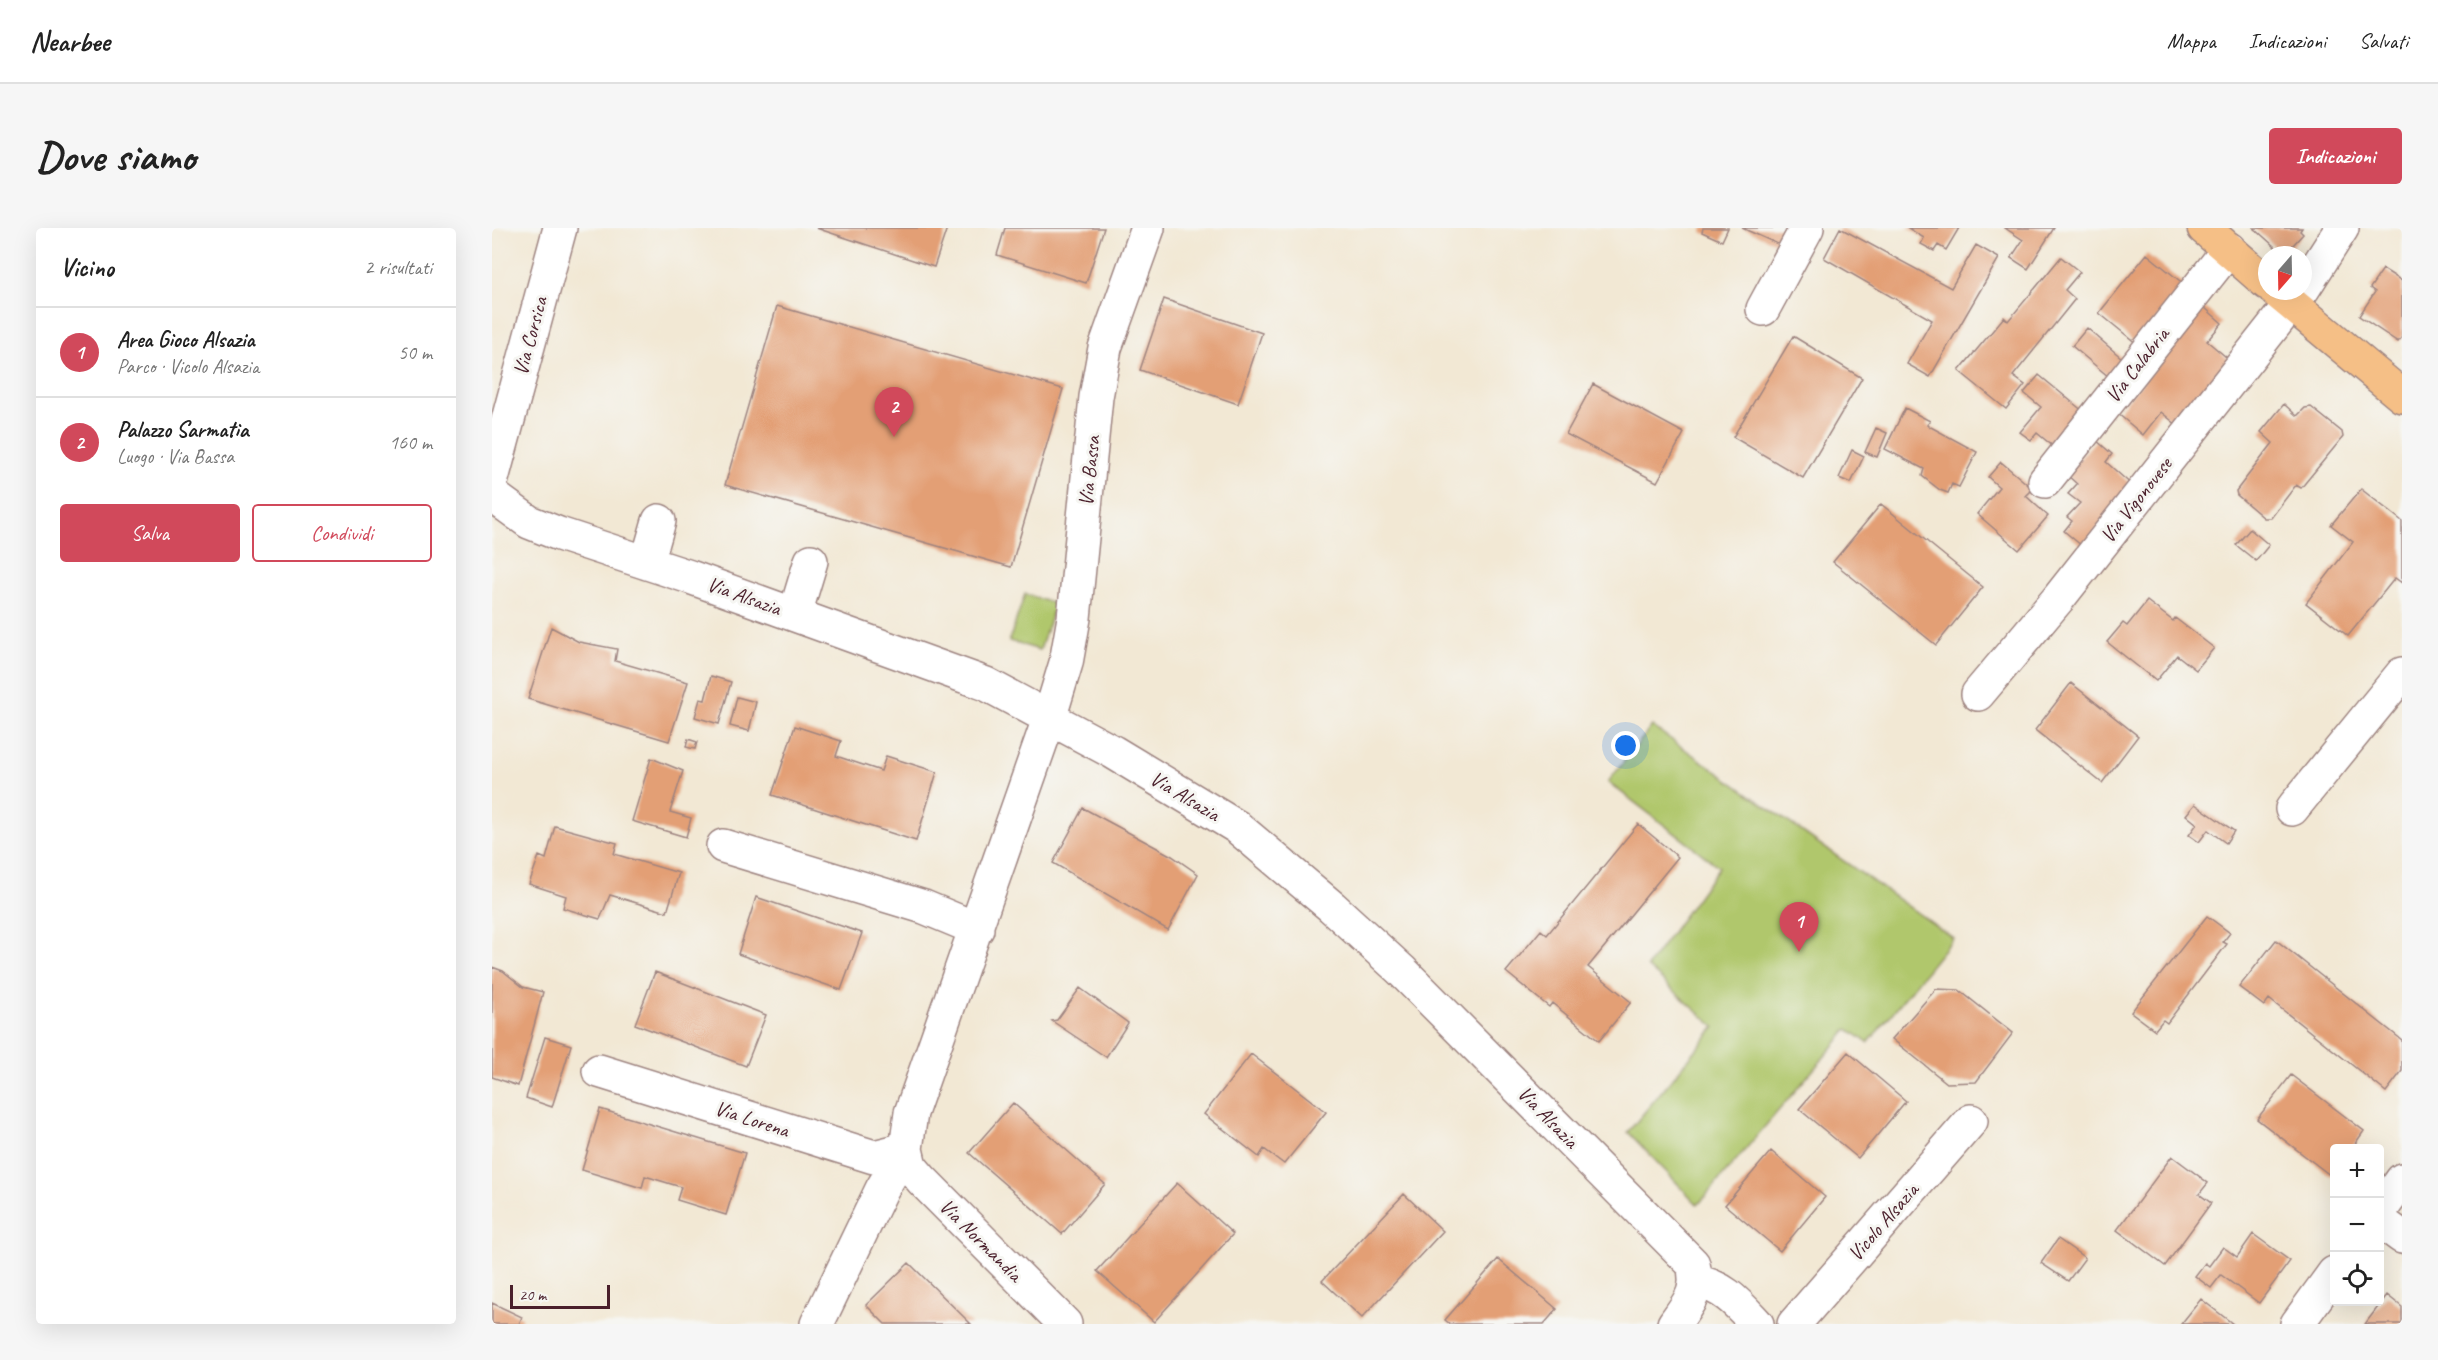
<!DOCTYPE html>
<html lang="it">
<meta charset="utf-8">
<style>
body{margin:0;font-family:Caveat,sans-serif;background:#f6f6f6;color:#222}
.controls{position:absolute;right:18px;bottom:18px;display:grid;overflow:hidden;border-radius:6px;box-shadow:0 6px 24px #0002}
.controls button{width:54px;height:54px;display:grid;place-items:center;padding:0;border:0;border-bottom:2px solid #e0e0e0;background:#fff;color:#222;font:30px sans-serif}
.compass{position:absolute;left:1766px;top:18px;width:54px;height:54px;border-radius:50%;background:#fff;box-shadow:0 6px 24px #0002;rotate:200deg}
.scale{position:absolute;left:18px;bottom:15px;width:100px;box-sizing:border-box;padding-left:6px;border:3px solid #4a1f2b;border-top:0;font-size:16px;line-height:21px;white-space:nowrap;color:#4a1f2b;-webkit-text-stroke:4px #f6f6f2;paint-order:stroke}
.you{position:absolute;left:1134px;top:518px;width:21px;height:21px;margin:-15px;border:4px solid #fff;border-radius:50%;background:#1a73e8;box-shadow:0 0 0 9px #1a73e833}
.badge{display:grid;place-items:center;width:39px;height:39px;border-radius:50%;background:#d1495b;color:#fff;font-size:20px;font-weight:700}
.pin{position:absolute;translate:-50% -50px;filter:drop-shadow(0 2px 3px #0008)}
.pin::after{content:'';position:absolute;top:32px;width:21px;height:18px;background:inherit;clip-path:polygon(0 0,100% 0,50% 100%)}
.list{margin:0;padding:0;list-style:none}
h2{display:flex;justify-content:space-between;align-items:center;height:78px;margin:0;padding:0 24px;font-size:26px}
h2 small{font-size:20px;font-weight:400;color:#767676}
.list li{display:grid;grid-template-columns:39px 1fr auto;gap:18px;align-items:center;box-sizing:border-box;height:90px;padding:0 24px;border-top:2px solid #e0e0e0}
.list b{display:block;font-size:22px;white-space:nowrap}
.list p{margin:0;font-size:20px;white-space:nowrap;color:#767676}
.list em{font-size:20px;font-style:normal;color:#767676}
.actions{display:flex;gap:12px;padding:18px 24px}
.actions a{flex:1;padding:14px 0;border:2px solid #d1495b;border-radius:6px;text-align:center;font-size:21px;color:#d1495b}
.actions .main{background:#d1495b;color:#fff}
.icon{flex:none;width:33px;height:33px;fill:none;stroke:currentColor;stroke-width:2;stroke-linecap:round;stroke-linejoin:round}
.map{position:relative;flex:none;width:1910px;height:1096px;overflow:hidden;border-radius:6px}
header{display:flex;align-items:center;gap:36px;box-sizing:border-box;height:84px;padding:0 30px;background:#fff;border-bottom:2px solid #e0e0e0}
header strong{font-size:28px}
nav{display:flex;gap:33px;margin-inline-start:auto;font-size:21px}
.intro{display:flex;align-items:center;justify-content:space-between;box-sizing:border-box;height:144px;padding:0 36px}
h1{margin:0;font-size:42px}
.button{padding:15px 27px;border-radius:6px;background:#d1495b;color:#fff;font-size:21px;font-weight:700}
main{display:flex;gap:36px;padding:0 36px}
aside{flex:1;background:#fff;border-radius:6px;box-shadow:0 6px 24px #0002}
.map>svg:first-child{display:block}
</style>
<header>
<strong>Nearbee</strong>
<nav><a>Mappa</a><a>Indicazioni</a><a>Salvati</a></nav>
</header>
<div class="intro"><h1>Dove siamo</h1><a class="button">Indicazioni</a></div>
<main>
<aside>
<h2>Vicino<small>2 risultati</small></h2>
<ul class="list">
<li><span class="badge">1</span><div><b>Area Gioco Alsazia</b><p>Parco · Vicolo Alsazia</p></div><em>50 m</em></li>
<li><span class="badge">2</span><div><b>Palazzo Sarmatia</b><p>Luogo · Via Bassa</p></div><em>160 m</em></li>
</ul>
<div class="actions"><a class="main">Salva</a><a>Condividi</a></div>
</aside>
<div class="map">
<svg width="1910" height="1096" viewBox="0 0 1910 1096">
<rect width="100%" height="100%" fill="#f6f6f2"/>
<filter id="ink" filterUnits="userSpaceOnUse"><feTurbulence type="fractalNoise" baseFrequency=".0167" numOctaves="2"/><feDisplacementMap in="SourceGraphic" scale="12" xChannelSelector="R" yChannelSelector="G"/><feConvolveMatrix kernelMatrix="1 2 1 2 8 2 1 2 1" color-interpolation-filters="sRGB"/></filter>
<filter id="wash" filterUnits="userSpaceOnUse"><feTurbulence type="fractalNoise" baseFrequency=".008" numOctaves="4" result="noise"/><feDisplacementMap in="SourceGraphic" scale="24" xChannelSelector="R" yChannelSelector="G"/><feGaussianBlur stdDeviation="1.35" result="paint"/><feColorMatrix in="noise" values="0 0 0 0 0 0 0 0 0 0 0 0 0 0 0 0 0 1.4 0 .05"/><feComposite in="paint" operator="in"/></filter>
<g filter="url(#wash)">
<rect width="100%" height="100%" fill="#f2e8d4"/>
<path fill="#b0c76c" stroke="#7d734c" stroke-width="1.5" d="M533,366L563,376L548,422L517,413Z
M1160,498L1461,710L1376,815L1356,801L1206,977L1136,904L1223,799L1155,739L1227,639L1116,554Z"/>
<g id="blocks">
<path fill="#e39f74" d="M324,0H455L442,39Z
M513,0H612L594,55L505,27Z
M1211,0H1236L1230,13L1210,4Z
M1250,0H1307L1297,21Z
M1348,0L1459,60L1484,17L1507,30L1438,149L1415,136L1440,92L1332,30Z
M1416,0H1467L1454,22L1446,17L1442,23L1429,16L1432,10Z
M1513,0H1562L1536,41L1519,30L1531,12Z
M1762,0H1810L1808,3L1811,6L1792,27Z
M1655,26L1693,57L1645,116L1607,85Z
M1569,29L1588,44L1573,62L1583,71L1521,148L1533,157L1514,181L1467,143L1512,89L1516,93Z
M1891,41L1910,53V109L1906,114L1867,88L1883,64L1878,60Z
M672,71L770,105L746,176L648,142Z
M285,78L571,161L519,339L233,257Z
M1712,79L1730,95L1715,113L1740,134L1685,197L1669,184L1651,207L1625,185Z
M1595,100L1631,131L1617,149L1580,118Z
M1301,108L1370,150L1311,250L1241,209Z
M1547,147L1592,184L1562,219L1545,205L1539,212L1528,204L1549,179L1532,165Z
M1101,156L1192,205L1165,254L1074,206Z
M1792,176L1805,188L1813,180L1819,179L1850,204L1851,209L1809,260L1804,257L1779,290H1772L1745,267L1744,263L1781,215L1769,204Z
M1413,180L1438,193L1435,197L1485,224L1467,259L1460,256L1456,265L1448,262L1430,248L1432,241L1393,221Z
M1384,200L1395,205L1385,229L1373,224Z
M1604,212L1620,226L1614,234L1642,259L1590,318L1572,303L1580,293L1575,289L1588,275L1576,266L1585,256L1574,246Z
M1360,222L1372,228L1359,255L1347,250Z
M1509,234L1541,261L1534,268L1556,288L1527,322L1485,286L1507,259L1496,249Z
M1869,261L1910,293V355L1903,350L1856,408L1814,375L1861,314L1839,297Z
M1389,276L1491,359L1444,417L1341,334Z
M1758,301L1777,317L1764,333L1744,317Z
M1655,373L1681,393L1683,390L1722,420L1704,442L1685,427L1664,453L1615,414L1631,395L1635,398Z
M59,399L87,414L125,421L123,433L196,454L177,513L36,471Z
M219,448L239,454L227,496L203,489L208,471L213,472Z
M1579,455L1646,508L1610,555L1543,502Z
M245,469L264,474L257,503L238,498Z
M303,498L349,513L344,528L389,543L394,528L445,544L424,613L280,567Z
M196,511L205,514L203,521L194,519Z
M159,530L191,543L178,584L199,590L194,609L140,593Z
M1703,576L1742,603L1734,615L1716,602L1707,614L1697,607L1705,596L1694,587Z
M591,580L680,628L706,646L676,702L561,635Z
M1146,596L1186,629L1096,739L1139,774L1107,813L1060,775L1057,779L1014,744L1049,702L1055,707Z
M63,598L125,615L122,626L187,645L175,684L118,667L108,691L71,680L74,668L37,656L47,628L54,631Z
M264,669L370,705L349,762L246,726Z
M1715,688L1738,705L1731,714L1735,716L1675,795L1671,792L1663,802L1639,784Z
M1784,712L1910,812V843L1894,864L1777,771L1772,778L1747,759Z
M0,739L11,743L31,759L51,764L26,858L0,849Z
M163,744L274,787L254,838L143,796Z
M588,760L636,795L614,829L560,793L565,792Z
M1444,761L1467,762L1521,805L1484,854L1455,855L1400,811Z
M53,809L79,817L60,879L34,870Z
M1356,824L1414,873L1366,930L1307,881Z
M759,826L834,884L792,936L772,921L767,929L712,886Z
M1799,847L1872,903L1860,920L1842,921V943L1839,948L1765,891Z
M521,875L613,956L570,1006L477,925Z
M108,881L253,925L234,987L185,972L189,959L153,948L150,960L90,942Z
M1279,923L1333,969L1288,1023L1233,977Z
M1680,928L1716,955L1707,966L1719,975L1673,1038L1625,1002Z
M685,955L741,1006L662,1094L605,1043Z
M912,966L951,1003L870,1090L830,1053Z
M1761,1006L1798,1033L1767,1075L1729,1047L1719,1060L1703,1048L1713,1035L1717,1038L1731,1019L1745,1029Z
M1566,1011L1593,1030L1576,1053L1549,1035Z
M1006,1031L1065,1081L1052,1096H958L953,1092Z
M417,1035L479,1096H393L374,1077Z
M1895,1067L1910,1079V1096H1873Z
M1709,1071L1741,1096H1689Z
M0,1075L30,1089L27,1096H0Z"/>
</g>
</g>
<g filter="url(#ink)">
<use href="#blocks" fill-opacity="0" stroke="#9e8480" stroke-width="1.5"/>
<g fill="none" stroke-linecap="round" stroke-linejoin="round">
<defs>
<path id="minor" d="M1811,61L1850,0
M1271,81L1315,0
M0,251L68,0
M1553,253L1737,21
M0,267L37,294L67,306L198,349L494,456L621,524L745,599L840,679L909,742L1201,1036C1208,1064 1197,1074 1182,1096
M155,335L167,293
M303,386L319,333
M1486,466L1566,371L1809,63
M1800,581L1910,446
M231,618L432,679L485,701
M107,843L382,929L414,921
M414,921L418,938L430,952L573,1096
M1888,983L1910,952
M1888,993L1910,1009
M1205,1054C1232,1058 1247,1077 1265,1096
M325,1096L390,961L414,921L419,885L557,491L574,435L582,390L604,169L613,120L656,0
M1302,1096L1479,893
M1805,1096L1842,1045"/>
<path id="major" d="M1712,0L1775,55
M1784,63L1910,168"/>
</defs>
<use href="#minor" stroke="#9e8480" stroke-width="36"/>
<use href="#major" stroke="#9e8480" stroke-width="36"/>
<use href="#minor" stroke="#fff" stroke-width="33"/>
<use href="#major" stroke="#f5bf86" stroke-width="33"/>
</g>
</g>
<g text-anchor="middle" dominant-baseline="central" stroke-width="6" stroke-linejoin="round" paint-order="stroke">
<g font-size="21" fill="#4a1f2b" stroke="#f6f6f2">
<text transform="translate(38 108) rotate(-75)">Via Corsica</text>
<text transform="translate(1645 137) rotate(-52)">Via Calabria</text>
<text transform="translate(597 243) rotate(-84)">Via Bassa</text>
<text transform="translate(1644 272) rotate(-52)">Via Vigonovese</text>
<text transform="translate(252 368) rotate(20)">Via Alsazia</text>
<text transform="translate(693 568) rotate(31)">Via Alsazia</text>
<text transform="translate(1056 889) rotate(46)">Via Alsazia</text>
<text transform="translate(260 891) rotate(18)">Via Lorena</text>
<text transform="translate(1391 994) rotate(-49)">Vicolo Alsazia</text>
<text transform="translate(489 1012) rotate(45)">Via Normandia</text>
</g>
</g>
</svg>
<div class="controls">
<button>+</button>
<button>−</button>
<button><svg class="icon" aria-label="locate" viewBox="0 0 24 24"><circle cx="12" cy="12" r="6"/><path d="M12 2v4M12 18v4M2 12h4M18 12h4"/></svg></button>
</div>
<svg class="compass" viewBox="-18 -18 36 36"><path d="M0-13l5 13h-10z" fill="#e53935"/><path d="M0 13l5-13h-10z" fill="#767676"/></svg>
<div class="scale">20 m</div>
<div class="you"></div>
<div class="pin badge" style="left:1307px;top:724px">1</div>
<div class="pin badge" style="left:402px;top:209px">2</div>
</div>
</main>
